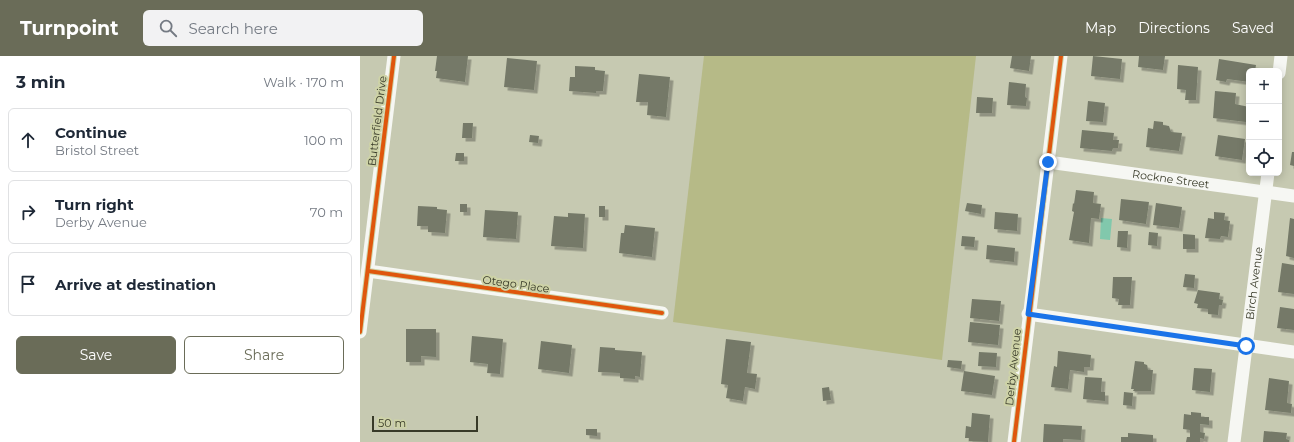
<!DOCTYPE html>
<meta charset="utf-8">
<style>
body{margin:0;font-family:Montserrat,sans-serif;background:#f2f2f3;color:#1f2937}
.controls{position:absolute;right:12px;top:12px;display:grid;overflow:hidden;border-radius:6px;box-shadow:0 2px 10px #0003}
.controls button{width:36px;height:36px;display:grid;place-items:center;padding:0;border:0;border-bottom:1px solid #e0e1e3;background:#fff;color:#1f2937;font:20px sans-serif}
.scale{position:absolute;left:12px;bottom:10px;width:106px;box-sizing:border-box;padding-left:4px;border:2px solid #383a28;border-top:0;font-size:11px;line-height:14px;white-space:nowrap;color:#383a28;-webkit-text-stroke:3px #ced3a7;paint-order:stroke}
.stop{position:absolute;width:12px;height:12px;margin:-9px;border:3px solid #1a73e8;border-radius:50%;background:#fff}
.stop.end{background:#1a73e8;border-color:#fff;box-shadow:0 1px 4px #0008}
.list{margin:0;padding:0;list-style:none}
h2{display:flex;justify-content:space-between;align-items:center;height:52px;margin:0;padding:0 16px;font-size:17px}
h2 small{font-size:13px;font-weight:400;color:#747a83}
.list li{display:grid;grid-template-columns:26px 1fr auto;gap:12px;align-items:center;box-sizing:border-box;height:64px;margin:0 8px 8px;padding:0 8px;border:1px solid #e0e1e3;border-radius:6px}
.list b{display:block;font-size:15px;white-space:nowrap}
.list p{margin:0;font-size:13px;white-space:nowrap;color:#747a83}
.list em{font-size:13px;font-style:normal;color:#747a83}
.actions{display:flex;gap:8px;padding:12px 16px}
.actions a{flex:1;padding:9px 0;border:1px solid #6a6c58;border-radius:6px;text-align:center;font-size:14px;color:#6a6c58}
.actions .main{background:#6a6c58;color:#fff}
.icon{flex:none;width:22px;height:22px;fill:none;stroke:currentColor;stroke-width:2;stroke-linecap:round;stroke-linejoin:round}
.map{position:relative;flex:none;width:934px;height:386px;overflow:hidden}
header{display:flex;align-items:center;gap:24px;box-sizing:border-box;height:56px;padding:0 20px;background:#6a6c58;color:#fff}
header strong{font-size:19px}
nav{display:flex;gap:22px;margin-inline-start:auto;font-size:14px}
.search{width:280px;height:36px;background:#f2f2f3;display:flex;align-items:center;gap:10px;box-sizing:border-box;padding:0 14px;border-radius:6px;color:#747a83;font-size:15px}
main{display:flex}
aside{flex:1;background:#fff}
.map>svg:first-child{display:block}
</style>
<header>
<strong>Turnpoint</strong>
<div class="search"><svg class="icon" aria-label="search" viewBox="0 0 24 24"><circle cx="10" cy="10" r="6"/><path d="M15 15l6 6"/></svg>Search here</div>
<nav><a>Map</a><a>Directions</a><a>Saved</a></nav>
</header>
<main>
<aside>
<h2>3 min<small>Walk · 170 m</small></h2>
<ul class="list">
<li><svg class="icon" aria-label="ahead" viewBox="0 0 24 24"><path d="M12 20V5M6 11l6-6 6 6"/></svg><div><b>Continue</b><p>Bristol Street</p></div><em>100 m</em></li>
<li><svg class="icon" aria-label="right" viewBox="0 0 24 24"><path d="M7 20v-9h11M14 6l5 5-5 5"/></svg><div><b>Turn right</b><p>Derby Avenue</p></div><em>70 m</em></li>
<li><svg class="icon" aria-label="arrive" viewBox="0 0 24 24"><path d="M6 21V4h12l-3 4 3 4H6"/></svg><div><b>Arrive at destination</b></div></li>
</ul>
<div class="actions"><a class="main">Save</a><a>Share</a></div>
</aside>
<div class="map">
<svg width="934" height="386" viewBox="0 0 934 386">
<defs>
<filter id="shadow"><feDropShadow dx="3.5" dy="3.5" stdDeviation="0" flood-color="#0004"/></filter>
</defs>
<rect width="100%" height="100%" fill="#c6c9b1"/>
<path fill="#b6ba87" d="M344,0H616L582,304L313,266Z"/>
<path fill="#81c8ac" d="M741,162L752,163L750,184L740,183Z"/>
<path fill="#747968" filter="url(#shadow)" d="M77,0H108L105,26L76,22L77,15H75Z
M652,0H671L669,15L650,12Z
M733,0L762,3L760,23L731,20Z
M779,0H805L803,14L778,11Z
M147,2L177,5L174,34L144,31Z
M859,3L896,9L895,15H889V26L867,23L866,26L856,24Z
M818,9L838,11L836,44H825L826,34L817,33Z
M215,10L235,11V14L245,15L243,35H236V37L209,35L210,21H215Z
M279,18L310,21L306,61L287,59L288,46H276Z
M649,26L666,28L665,41L667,42L666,50L647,49Z
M855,35L876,37L875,48L889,51L886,66L853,62Z
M617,41L633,42L632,57H616Z
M728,45L745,47L743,66L726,65Z
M794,65L803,66V69L809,70L811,76L822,77L819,95L786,91L788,72L793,73Z
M103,67H113L112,82H102Z
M722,74L754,77L753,84H759L758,92H753L752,95L720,92Z
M170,79L179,80L178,87L169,86Z
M858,79L885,83L882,104L855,100Z
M932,96H934V110L930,109Z
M96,97H104V105H95Z
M716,134L734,136L733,147L741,148L739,163L731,162L729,187L709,184L714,156L712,155L713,147L714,148Z
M761,143L789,146L786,168L759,164Z
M607,147L622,149L621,158L605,155Z
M796,147L822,151L819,172L793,169Z
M100,148H107V156H100Z
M58,150L77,151V153L87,154L85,177L68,176V170H57Z
M239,150H245V161H239Z
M125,154L158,156L156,183L123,181Z
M635,156L658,158L657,175L634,173Z
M854,156L865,157L864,164L870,165L868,181L861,180L860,183L845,182L848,162L854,163Z
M208,157L225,158L223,192L191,190L194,160L208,161Z
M930,162L934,163V202L926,200Z
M265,169L295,172L292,201L259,197L261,177H264Z
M758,175H768L767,192L757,191Z
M789,176L798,177L797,190L788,189Z
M823,178L835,179V193H823Z
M602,180L615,181L614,191L601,190Z
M627,189L655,192L654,206L626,203Z
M922,207L934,209V238L918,236Z
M825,218L835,219L834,232L823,231Z
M753,221H772L770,249H758L759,243L752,242Z
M838,234L860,237L859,243L863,244L862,249H859L858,259L848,258V253L837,252L838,248L834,247Z
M612,243L641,245L639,265L610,262Z
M920,251L934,253V274L917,272Z
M610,266L640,269L638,289L608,286Z
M46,273H76V301L61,300V306H46Z
M112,280L143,283L140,318L127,317L128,308L110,306Z
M366,283L391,286L387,317L397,318L395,333L385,331L383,345L366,342L368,329L361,328Z
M181,285L212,289L209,317L178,313Z
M240,291L255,292V294L282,296L280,321L275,320V323L260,322V317L238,316Z
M698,295L731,299L730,311H724V316L710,314L708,333L691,331L694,310L697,311Z
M619,296L637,297L636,311L618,310Z
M588,304L602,305L601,313L587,311Z
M775,305L784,306V308L787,309L788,314H793L791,335H773L774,333H771Z
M834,312L852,313L850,336L832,334Z
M604,315L635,320L632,339L601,335Z
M725,321L742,322L741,336H745V345L723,343Z
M909,322L929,325L927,347L932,348L931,357L905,354Z
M469,331L471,344L463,345L462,332Z
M764,336L773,337L772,350L763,349Z
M831,356L841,357V361H849V369L840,368V376L845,377L844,383L840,382V386H826L827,381H830V374L823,373L824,358L831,359Z
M612,357L630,359L628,386L609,385V382H605L606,370L611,371Z
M684,368L722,370L721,384L703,383V386H683Z
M226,373H237V380L226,379Z
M904,375L927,377L926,383L929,384V386H903Z
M768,377L793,379V386H761V381H768Z"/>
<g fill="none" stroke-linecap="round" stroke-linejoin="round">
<g stroke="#f6f7f3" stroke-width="13">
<path d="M919,17L921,0"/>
<path id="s1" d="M688,106L934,140"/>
<path d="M8,215L302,257"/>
<path d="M668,258L934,296"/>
<path d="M0,276L34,0"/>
<path d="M654,386L701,0"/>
<path id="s2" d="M874,386L908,117"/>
</g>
<defs>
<path id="cycleway" d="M8,215L302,257
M0,276L34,0
M654,386L701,0"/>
</defs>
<use href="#cycleway" stroke="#ced3a7" stroke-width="6"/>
<use href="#cycleway" stroke="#df570d" stroke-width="4"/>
</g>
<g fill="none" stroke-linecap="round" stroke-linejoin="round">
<path stroke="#1a73e8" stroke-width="5" d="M688,106L668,258L886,290"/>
</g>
<g text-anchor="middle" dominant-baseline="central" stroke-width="4" stroke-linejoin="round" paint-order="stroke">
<g font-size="11" fill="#383a28" stroke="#ced3a7">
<text transform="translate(17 65) rotate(-83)">Butterfield Drive</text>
<text stroke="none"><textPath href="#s1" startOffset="124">Rockne Street</textPath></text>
<text transform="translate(156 228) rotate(8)">Otego Place</text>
<text stroke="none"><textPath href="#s2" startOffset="160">Birch Avenue</textPath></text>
<text transform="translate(653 311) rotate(-84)">Derby Avenue</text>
</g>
</g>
</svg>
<div class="controls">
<button>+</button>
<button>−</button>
<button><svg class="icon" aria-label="locate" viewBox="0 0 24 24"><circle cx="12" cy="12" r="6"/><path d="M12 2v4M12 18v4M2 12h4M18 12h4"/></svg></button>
</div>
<div class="scale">50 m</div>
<div class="stop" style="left:886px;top:290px"></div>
<div class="stop end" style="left:688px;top:106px"></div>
</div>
</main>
